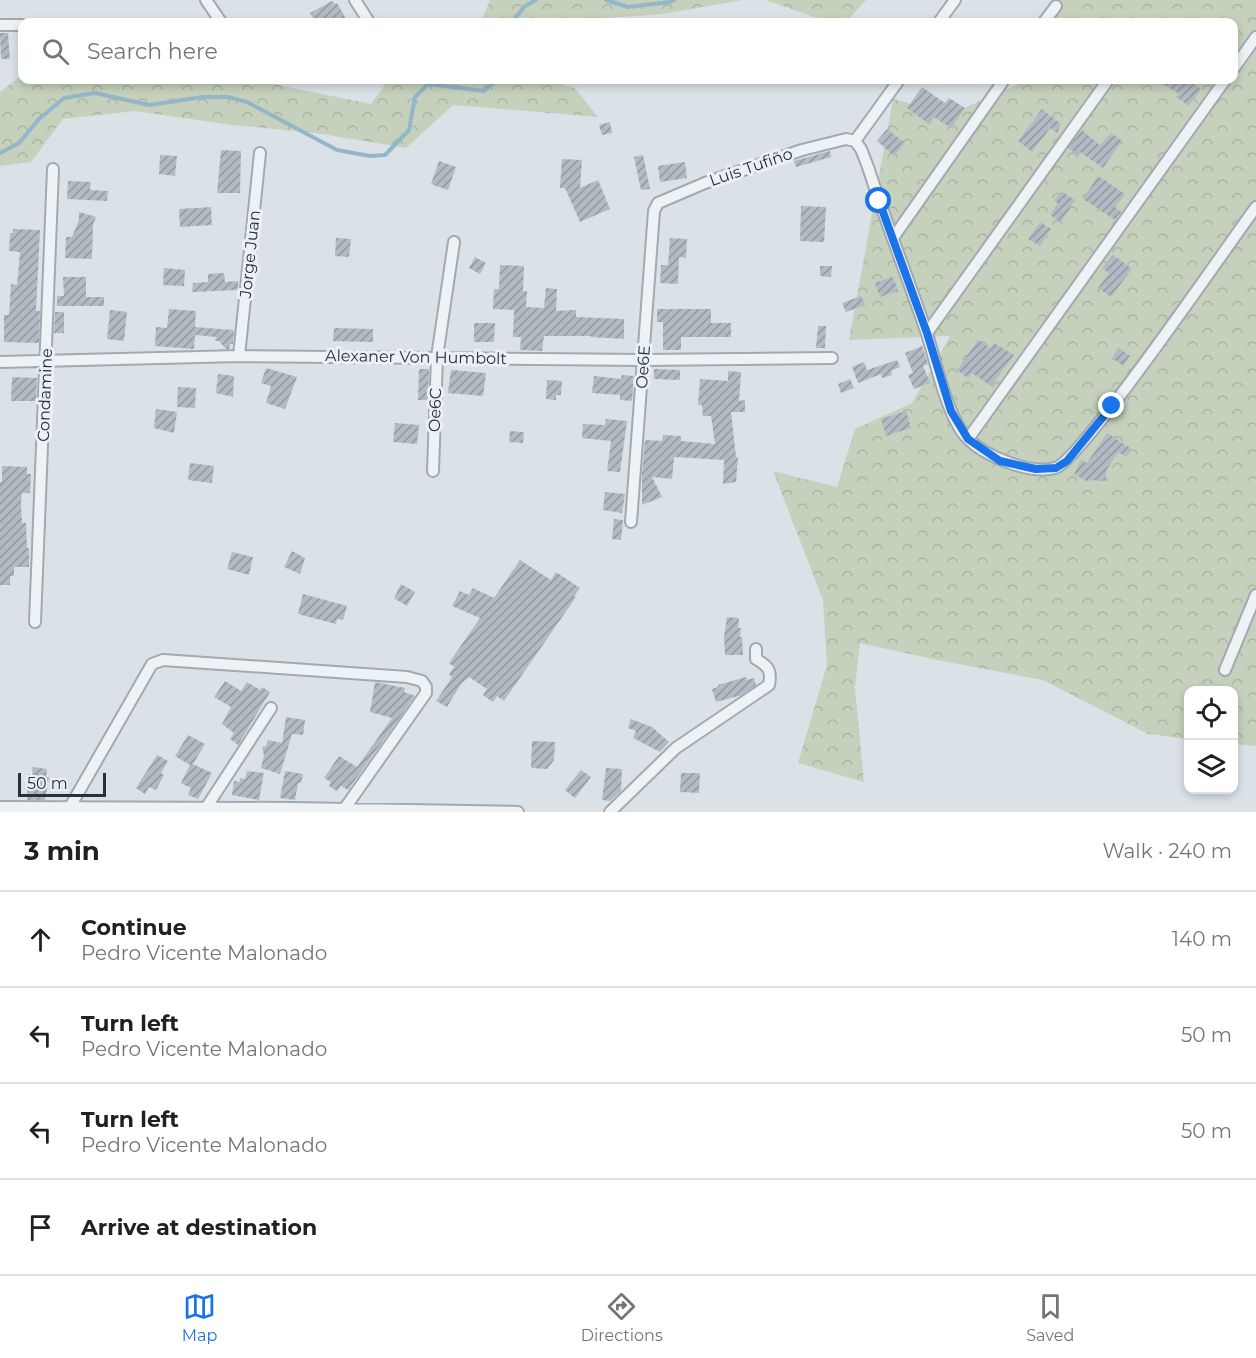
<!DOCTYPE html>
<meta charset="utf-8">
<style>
body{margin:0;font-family:Montserrat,sans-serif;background:#f2f2f2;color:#202124}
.controls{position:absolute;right:18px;bottom:18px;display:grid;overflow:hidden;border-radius:12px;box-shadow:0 3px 9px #0003}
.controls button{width:54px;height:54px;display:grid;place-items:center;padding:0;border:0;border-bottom:2px solid #e0e0e0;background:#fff;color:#202124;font:30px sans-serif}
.scale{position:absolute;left:18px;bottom:15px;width:88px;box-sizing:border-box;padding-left:6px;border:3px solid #25313d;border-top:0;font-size:16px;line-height:21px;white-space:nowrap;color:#25313d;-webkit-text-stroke:4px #ebf0f4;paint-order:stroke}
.stop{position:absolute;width:18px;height:18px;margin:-14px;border:4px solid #1a73e8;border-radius:50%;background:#fff}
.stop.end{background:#1a73e8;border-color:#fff;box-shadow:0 2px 6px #0008}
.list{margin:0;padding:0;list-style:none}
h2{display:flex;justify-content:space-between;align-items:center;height:78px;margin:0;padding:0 24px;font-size:26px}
h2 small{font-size:20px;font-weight:400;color:#757577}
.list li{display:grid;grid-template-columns:39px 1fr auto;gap:18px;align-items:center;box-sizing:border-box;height:96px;padding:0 24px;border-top:2px solid #e0e0e0}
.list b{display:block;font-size:22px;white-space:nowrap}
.list p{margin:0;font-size:20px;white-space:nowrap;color:#757577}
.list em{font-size:20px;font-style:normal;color:#757577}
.icon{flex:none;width:33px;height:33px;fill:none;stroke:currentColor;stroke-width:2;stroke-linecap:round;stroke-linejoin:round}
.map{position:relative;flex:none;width:1256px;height:812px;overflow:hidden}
.search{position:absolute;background:#fff;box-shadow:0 3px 9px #0003;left:18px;right:18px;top:18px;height:66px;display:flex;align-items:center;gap:15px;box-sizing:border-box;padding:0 21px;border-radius:12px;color:#757577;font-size:22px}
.sheet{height:462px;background:#fff}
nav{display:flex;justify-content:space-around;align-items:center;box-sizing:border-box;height:84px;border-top:2px solid #e0e0e0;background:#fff;font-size:16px;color:#757577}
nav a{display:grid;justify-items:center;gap:3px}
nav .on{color:#1a73e8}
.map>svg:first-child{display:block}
</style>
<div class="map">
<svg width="1256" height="812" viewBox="0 0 1256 812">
<defs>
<pattern id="forest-crowns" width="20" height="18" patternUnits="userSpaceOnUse" patternTransform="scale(1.5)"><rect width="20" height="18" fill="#c5d1bc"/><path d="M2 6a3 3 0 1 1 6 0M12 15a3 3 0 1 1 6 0" fill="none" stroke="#a9b4a2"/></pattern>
<pattern id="building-hatch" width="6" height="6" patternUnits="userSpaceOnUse" patternTransform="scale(1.5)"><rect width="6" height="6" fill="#b2bbc3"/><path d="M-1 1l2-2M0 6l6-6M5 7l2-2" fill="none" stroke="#9199a0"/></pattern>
</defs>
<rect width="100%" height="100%" fill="#dbe2e7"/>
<path fill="url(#forest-crowns)" d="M490,0H742L663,14L544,22H481Z
M766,0H866L846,22H828Z
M1056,0H1256V746L1234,744V690H1188V739L1148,734L1043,680L937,660L860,643L855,688L864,782L798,763L827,665L823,600L773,471L837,487L855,429L912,403L950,336L849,340L893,99L951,114L1027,80H1234V22H1050Z
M22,75V80H240L264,82L371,104L388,80H544L575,88L598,117L453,105L406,148L316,133L232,125L135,111L63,119L31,162L0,166V92Z"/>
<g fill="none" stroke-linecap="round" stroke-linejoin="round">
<path stroke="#94b6c9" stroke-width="4" d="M606,0L628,7L670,2L674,0
M512,22L525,6L536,0
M0,153L19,143L39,119L64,98L95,93L149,105L203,97H228L247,102L337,150L370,156L385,155L409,130L415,97L428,84L484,91L496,80"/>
</g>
<path fill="url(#building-hatch)" d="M332,1L335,4L337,3L348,22H316L310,13Z
M0,33H8L10,59H1Z
M1157,80H1178L1186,84L1189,80L1201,89L1189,106L1176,97L1179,94Z
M922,87L945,103L949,98L965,108L951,128L934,117L929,124L907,108Z
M1042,109L1061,124L1057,133L1050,128L1032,152L1018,141Z
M610,122L612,133L602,135L599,125Z
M887,129L905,143L894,156L877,141Z
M1082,130L1100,145L1111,133L1122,141L1103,168L1080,152L1078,155L1068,148Z
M221,150L241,151L240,193H217Z
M830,151L831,157L796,167L794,161Z
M160,155L177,156L175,176L159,174Z
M643,155L650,189L641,190L634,157Z
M562,159L582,160L580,188L598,180L610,209L580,222L565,188H560Z
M439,161L456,167L448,190L431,184Z
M685,162L687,178L660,182L658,166Z
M1098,176L1125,194L1115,207L1121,212L1115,220L1083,199Z
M68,181L91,182L90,190L108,191L107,201L67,199Z
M1061,191L1075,200L1061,222L1050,215L1058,203L1054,201Z
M801,206L826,207L824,242L800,241Z
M211,207L212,225L180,227L179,209Z
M79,212L96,217L93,225L92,259L65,258L66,237H72L79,220Z
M1040,222L1051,229L1040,246L1028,239Z
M13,229L40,230L36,311H40L39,343L4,342V315H9L11,284L17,285L20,252L9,251L10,233H13Z
M336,238L351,239L349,257L335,256Z
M670,238L687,239L686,258L679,257L678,284L660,283L661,265H668Z
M1113,255L1132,269L1111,297L1098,288L1109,273L1102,268Z
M475,257L486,263L480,274L469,268Z
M500,265L524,266L523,291H527L526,307L544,308L546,288L557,289L556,311L576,310V317L624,319V339L591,337V336H544L542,351L520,350L521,337H513L514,310L493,309L494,289H499Z
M820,266H832L831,277L820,276Z
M164,268L185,270L184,286L163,285Z
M224,273L225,282L238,281V290L192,292L193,283L208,282V274Z
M63,277H86V297H104V306H57V296H64Z
M893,277L898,291L880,297L875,283Z
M861,296L865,305L846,312L842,303Z
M169,309L196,311L195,327L234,330L233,344H230L229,349H226L219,341H215L216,337L195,335L194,349L155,346L156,327L167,328Z
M657,309H711V323H731V337H681V350H663V322H657Z
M110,310L127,312L124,341L107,339Z
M55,312H64V333H54Z
M474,323H495L494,342H474Z
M818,326H826L825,348H816Z
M334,328L373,329V342L333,341Z
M978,340L990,348L994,343L1014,355L991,386L972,373L968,378L957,370Z
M922,346L928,364L923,366L930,383L914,389L908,375L913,373L905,353Z
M1119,348L1130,356L1123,366L1112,358Z
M897,360L900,367L891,371L892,375L882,378L881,374L858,383L852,367L864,362L867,370Z
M266,368L297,377L285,409L266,403L271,386L261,383Z
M419,369H429L428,400H418Z
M654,369L680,370V380L654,379Z
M451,370L486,373L483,396L448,393Z
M728,371L741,372L739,401L745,400V412H731L736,457H738L736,482L723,484L724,460L674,457L672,479L652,477L662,497L642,505V474L645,440L662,441L663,435L681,436V441L715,444L711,416H703L702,405H698L700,379L728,381Z
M218,374L234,376L233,397L216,393Z
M622,375L634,376L632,401L620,400V395L592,393L594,376L621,379Z
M12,377L37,378L36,401H11Z
M850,379L854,388L841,393L838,384Z
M547,380L562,381L561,395H556V400L546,399Z
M178,387L196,388L195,408L177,407Z
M156,409L177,412L174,433L154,428Z
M906,411L911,428L886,436L881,419Z
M606,419L627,421L620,472L607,471L611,441L582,438L583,424L605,425Z
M395,423L419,425L417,444L393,442Z
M510,431L524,432L523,443L509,442Z
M1107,433L1132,449L1126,457L1118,452L1107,469L1105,481L1089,480L1088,482L1074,474L1081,460L1087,463Z
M190,463L214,466L212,483L188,480Z
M2,466L27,467V474H31L30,493H22L21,502L22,523H26L27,548H29V567H14V576H10V585H0V482H2Z
M605,492L625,494L622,513L603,510Z
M614,519L623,520L621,540L612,539Z
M292,551L305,558L300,574L284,567Z
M232,552L253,557L249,575L227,569Z
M520,560L551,580L556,572L580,588L574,596L576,597L504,701L497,696L493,702L483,695L487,689L469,677L461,684L447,707L436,701L452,677L449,674L454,667L449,663L480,618L452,606L460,591L469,595L473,588L494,598Z
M401,584L415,592L407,606L394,598Z
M303,594L347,606L343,620L337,619L336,624L298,614Z
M727,617L739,618L738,628H741L740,637H742L743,655H725L724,637Z
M746,677L747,680L754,678L756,685L742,695L716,702L712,689L718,687V685Z
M225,681L241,691L247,682L260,690L262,687L270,692L238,745L230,739L234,733L222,724L231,707L214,697Z
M375,682L405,688L404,692L415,696L348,790L341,786L337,791L329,786L331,782L324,778L339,756L357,767L392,718L370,712Z
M286,717L305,720L303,735L292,734L280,774L261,768L264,755L262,747L266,746L268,740L282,743Z
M631,719L652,727L669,742L660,752L633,738L636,731L628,728Z
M188,735L205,744L193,764L212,773L198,799L188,795L191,788L181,783L190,765L175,756Z
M532,741L555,742L554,760L547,769L531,768Z
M157,755L168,761L161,773L164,775L156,790L149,787L145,794L136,788Z
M33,767L47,769L46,777H49L45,800H27L28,774H32Z
M606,768L622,769L621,791L610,801L602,800Z
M581,770L591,777L575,798L565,790Z
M247,771L264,773L259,800L232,795L234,781L240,782V778L245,779Z
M285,771L303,774L301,783H298L295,800L280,798Z
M681,773H700L699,793L680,792Z"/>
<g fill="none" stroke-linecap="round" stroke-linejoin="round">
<defs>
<path id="minor" d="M206,0L221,22
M355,0L369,22
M939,22L955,0
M1044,22L1056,6
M0,25H22
M1234,68L1256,37
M855,141L861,149L868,167C886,223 908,278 927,334C936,362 947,418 968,439C985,456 1030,475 1055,468C1080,462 1230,242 1256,207
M855,141L899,80
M893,238L1004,80
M927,333L1108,80
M239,356L260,153
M0,362L239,356L644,360L832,358
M968,439L1225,80
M433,471L437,357L454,242
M631,522L654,211L658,203L705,183L802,150L846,139L855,141
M35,622L53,169
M1225,670L1256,595
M0,807L292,808L518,812
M70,807L152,664L163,660L407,677L422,681L426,687V693L345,808
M206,808L271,708
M610,812L676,748L769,685C772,670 768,666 756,659V649"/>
</defs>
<use href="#minor" stroke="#a1a9b1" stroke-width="14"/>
<use href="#minor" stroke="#eef2f5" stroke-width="10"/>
</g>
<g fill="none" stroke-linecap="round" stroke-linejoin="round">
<path stroke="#1a73e8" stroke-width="8" d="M879,201L927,333L951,411L968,439L1000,461L1036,469L1056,468L1067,461L1112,406"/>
</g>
<g text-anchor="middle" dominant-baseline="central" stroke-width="6" stroke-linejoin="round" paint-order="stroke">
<g font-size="16" fill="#25313d" stroke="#ebf0f4">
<text transform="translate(751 167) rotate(-19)">Luis Tufiño</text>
<text transform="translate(250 254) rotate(-84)">Jorge Juan</text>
<text transform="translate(416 357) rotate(1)">Alexaner Von Humbolt</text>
<text transform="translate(643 367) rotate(-86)">Oe6E</text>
<text transform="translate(45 395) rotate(-88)">Condamine</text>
<text transform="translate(435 410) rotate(-88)">Oe6C</text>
</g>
</g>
</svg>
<div class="controls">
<button><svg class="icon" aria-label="locate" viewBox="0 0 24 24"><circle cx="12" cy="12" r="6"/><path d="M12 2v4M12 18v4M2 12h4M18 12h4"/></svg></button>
<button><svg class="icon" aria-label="layers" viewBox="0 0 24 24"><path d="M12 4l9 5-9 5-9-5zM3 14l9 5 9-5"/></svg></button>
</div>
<div class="scale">50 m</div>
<div class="stop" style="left:879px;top:201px"></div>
<div class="stop end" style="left:1112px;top:406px"></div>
<div class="search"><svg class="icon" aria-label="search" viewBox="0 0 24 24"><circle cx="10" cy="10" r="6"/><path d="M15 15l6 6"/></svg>Search here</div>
</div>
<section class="sheet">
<h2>3 min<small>Walk · 240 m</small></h2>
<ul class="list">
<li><svg class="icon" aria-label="ahead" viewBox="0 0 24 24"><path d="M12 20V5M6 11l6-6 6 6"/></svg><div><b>Continue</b><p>Pedro Vicente Malonado</p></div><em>140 m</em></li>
<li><svg class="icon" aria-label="left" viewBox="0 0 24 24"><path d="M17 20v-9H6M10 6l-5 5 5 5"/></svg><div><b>Turn left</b><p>Pedro Vicente Malonado</p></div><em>50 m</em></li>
<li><svg class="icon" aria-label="left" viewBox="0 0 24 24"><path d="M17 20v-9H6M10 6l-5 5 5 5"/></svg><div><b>Turn left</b><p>Pedro Vicente Malonado</p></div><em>50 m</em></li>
<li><svg class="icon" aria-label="arrive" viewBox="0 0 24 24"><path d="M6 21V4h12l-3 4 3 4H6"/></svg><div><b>Arrive at destination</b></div></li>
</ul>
</section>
<nav>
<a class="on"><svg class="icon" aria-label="map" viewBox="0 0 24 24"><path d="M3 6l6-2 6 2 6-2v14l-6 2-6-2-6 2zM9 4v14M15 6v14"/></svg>Map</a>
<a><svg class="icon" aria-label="directions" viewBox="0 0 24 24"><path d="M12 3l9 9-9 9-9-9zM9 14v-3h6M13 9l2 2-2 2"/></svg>Directions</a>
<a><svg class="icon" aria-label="saved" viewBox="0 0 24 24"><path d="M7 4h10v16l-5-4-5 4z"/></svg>Saved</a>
</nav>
